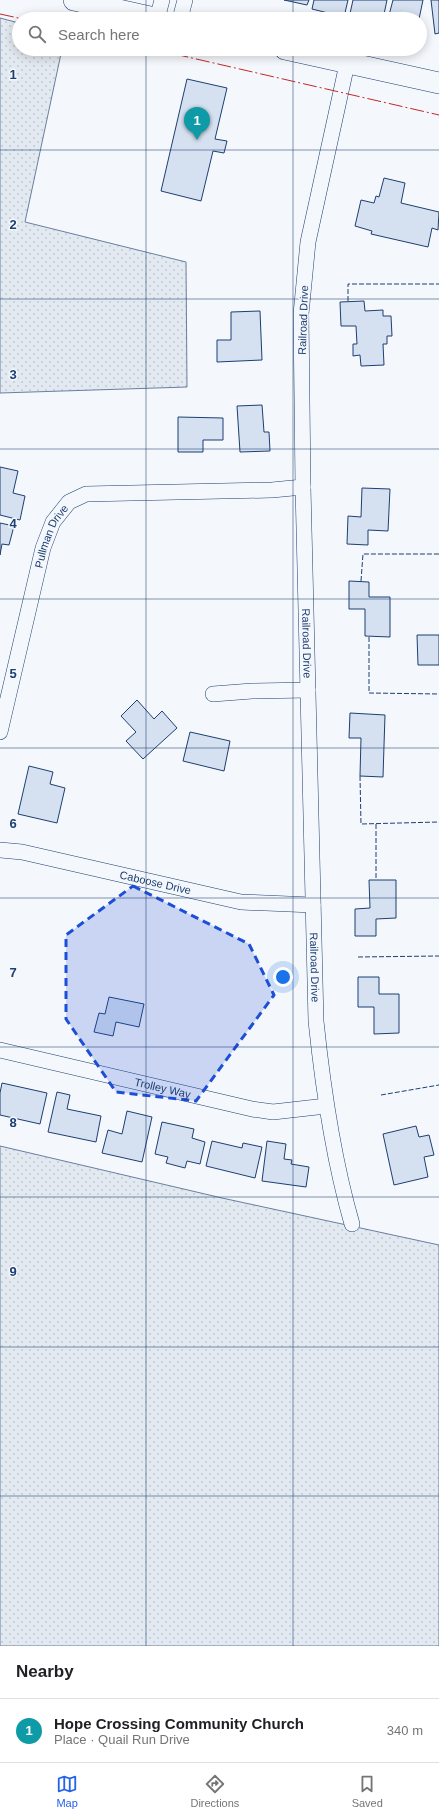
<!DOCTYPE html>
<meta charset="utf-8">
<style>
body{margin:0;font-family:Arial,sans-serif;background:#f6f6f6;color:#202124}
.you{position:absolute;left:283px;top:977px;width:14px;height:14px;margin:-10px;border:3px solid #fff;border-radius:50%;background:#1a73e8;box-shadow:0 0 0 6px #1a73e833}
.badge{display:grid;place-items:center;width:26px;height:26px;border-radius:50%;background:#2563eb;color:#fff;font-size:13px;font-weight:700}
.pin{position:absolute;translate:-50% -33px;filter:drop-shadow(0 1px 2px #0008)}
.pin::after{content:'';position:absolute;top:21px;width:14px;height:12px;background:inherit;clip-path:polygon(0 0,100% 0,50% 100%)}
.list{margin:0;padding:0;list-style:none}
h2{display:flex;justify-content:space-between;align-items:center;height:52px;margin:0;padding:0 16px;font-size:17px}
h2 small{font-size:13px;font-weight:400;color:#757577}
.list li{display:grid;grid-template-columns:26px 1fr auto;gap:12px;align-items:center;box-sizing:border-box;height:64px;padding:0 16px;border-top:1px solid #e0e0e0}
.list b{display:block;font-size:15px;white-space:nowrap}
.list p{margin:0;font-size:13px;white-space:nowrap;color:#757577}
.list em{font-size:13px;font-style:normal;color:#757577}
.icon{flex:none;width:22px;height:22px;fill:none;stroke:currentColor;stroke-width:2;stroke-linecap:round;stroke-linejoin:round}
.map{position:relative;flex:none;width:439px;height:1646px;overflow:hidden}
.search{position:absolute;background:#fff;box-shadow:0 2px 10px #0003;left:12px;right:12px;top:12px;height:44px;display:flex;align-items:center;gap:10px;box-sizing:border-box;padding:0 14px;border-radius:22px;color:#757577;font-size:15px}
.sheet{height:116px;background:#fff}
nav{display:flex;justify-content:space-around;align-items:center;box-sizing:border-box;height:56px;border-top:1px solid #e0e0e0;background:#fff;font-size:11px;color:#757577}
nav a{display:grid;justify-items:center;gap:2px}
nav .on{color:#2563eb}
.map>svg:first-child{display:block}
</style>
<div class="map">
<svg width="439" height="1646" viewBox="0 0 439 1646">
<defs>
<pattern id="grass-dots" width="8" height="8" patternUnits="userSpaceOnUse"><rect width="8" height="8" fill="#e3e9f0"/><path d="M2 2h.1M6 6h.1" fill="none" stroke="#c2c9d1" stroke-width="1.8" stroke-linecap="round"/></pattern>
</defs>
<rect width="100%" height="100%" fill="#f4f7fb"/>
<path fill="url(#grass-dots)" stroke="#687fa3" d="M0,18L19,23V49H62L25,222L186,262L187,387L0,393Z
M0,1146L222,1198L439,1245V1646H0Z"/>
<path fill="#d5e0f0" stroke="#1d3f73" d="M284,0H309L307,5Z
M314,0H348L344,17L312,9Z
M353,0H387L383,19L349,18Z
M393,0H423L419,19H388Z
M431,0H439V33L435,34Z
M187,79L227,88L215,139L227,141L224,153L213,151L201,201L161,191Z
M384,178L405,183L401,203L439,212L438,230L432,228L428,247L371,234L372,231L355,226L361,200L374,203L376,196L379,197Z
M364,301L365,311L383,310V316H391L392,336H387V344H383L384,365L361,366L360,355L353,356V344H357L356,326H341L340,302Z
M260,311L262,360L217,362V340H231V312Z
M262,405L264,432H269L270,451L240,452L237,406Z
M178,417L223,418V440H203V452H178Z
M0,467L18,471L13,493L25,496L20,520L0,515Z
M362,488L390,489L388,531L368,530V545L347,544L348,516L361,517Z
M0,523L14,526L9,545L2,544L0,555Z
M349,581L369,582V597H390V637L365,636V609H349Z
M417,635H439V665H418Z
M137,700L154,719L162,711L177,728L143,759L126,741L136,732L121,716Z
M350,713L385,715L383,777L360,776L361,738H349Z
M190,732L230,741L224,771L183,761Z
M29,766L53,772L50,784L65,788L57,823L18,814Z
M369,880H396V918L376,919V936H355V909L370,908Z
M358,977H379V994H399V1033L374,1034V1007H358Z
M109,997L144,1004L139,1027L116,1022L113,1036L94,1032L99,1013L105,1014Z
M2,1083L47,1093L40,1124L0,1115V1093Z
M57,1092L70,1095L67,1109L101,1116L96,1142L48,1132Z
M127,1111L152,1117L142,1162L102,1153L108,1130L122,1134Z
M162,1122L194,1129L192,1138L205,1142L200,1164L187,1161L185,1168L166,1163L168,1157L155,1154Z
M416,1126L419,1137L429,1135L434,1155L424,1157L428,1177L394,1185L383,1134Z
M212,1141L242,1148L243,1143L262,1147L255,1178L206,1166Z
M267,1141L286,1144L284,1159L292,1160L291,1164L309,1167L306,1187L262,1181Z"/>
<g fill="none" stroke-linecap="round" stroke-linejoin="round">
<defs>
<g id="street">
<path d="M157,19L162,0"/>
<path d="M180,19L185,0"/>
<path id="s1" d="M347,64L308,242L301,314L303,487L316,1021C323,1089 333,1158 352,1224"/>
<path d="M213,694L252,691L308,690"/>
<path id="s2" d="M0,732L43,548L53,522L69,502L86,494L272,490L303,487"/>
<path id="s3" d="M0,850L22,852L241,902L313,905"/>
<path id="s4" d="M0,1050L252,1109L273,1112L326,1106"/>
</g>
<path id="secondary" d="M74,0L159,19
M285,49L439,83"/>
</defs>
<use href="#street" stroke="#1d3f73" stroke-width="16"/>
<use href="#secondary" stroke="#1d3f73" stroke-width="22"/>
<use href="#street" stroke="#f4f7fb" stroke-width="15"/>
<use href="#secondary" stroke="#f4f7fb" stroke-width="21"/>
<path stroke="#1d3f73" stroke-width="1" stroke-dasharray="5 2" stroke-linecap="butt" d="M348,301V284H439
M361,581L363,554H439
M369,637V693L439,694
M360,776L361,824L439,822
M376,824V880
M358,957L439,956
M381,1095L439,1085"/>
<path stroke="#c62828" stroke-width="1" stroke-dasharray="14 3 2 3" stroke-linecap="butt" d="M0,14L23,19
M153,49L439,115"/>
</g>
<path fill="#1d4ed8" fill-opacity="0.2" stroke="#1d4ed8" stroke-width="3" stroke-dasharray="8 5" stroke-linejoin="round" d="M133,886L249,944L274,995L196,1101L116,1092L66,1019V935Z"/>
<path fill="none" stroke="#1d3f73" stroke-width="1" stroke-opacity="0.55" d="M146,0V19M293,0V19M146,49V1646M293,49V1646M0,150H439M0,299H439M0,449H439M0,599H439M0,748H439M0,898H439M0,1047H439M0,1197H439M0,1347H439M0,1496H439"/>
<g text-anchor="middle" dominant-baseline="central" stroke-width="3" stroke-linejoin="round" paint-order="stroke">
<g font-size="11" fill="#1d3f73" stroke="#f4f7fb">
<text transform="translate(303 320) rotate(-88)">Railroad Drive</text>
<text stroke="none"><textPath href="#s2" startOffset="203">Pullman Drive</textPath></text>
<text stroke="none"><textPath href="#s1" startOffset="584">Railroad Drive</textPath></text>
<text stroke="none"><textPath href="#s3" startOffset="159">Caboose Drive</textPath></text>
<text stroke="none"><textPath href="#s1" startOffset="908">Railroad Drive</textPath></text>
<text stroke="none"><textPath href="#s4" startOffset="167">Trolley Way</textPath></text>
</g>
</g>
<g font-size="13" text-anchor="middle" font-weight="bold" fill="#1d3f73" stroke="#f4f7fb" stroke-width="3" stroke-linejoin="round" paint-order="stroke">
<text x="13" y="79">1</text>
<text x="13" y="229">2</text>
<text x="13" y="379">3</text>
<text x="13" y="528">4</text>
<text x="13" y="678">5</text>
<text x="13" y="828">6</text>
<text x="13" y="977">7</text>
<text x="13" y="1127">8</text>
<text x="13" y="1276">9</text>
</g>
</svg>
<div class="you"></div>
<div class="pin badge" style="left:197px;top:140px;background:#0f9aa8">1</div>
<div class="search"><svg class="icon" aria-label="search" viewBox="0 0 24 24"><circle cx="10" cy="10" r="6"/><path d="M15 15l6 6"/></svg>Search here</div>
</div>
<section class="sheet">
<h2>Nearby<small></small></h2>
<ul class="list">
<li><span class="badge" style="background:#0f9aa8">1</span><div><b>Hope Crossing Community Church</b><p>Place · Quail Run Drive</p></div><em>340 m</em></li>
</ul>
</section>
<nav>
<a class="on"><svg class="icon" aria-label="map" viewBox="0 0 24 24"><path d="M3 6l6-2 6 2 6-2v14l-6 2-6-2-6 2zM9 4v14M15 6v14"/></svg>Map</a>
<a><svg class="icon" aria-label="directions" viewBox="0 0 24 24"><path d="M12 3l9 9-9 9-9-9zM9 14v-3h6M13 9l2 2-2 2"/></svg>Directions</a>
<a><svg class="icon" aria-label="saved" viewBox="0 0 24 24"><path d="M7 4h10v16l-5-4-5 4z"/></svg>Saved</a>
</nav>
